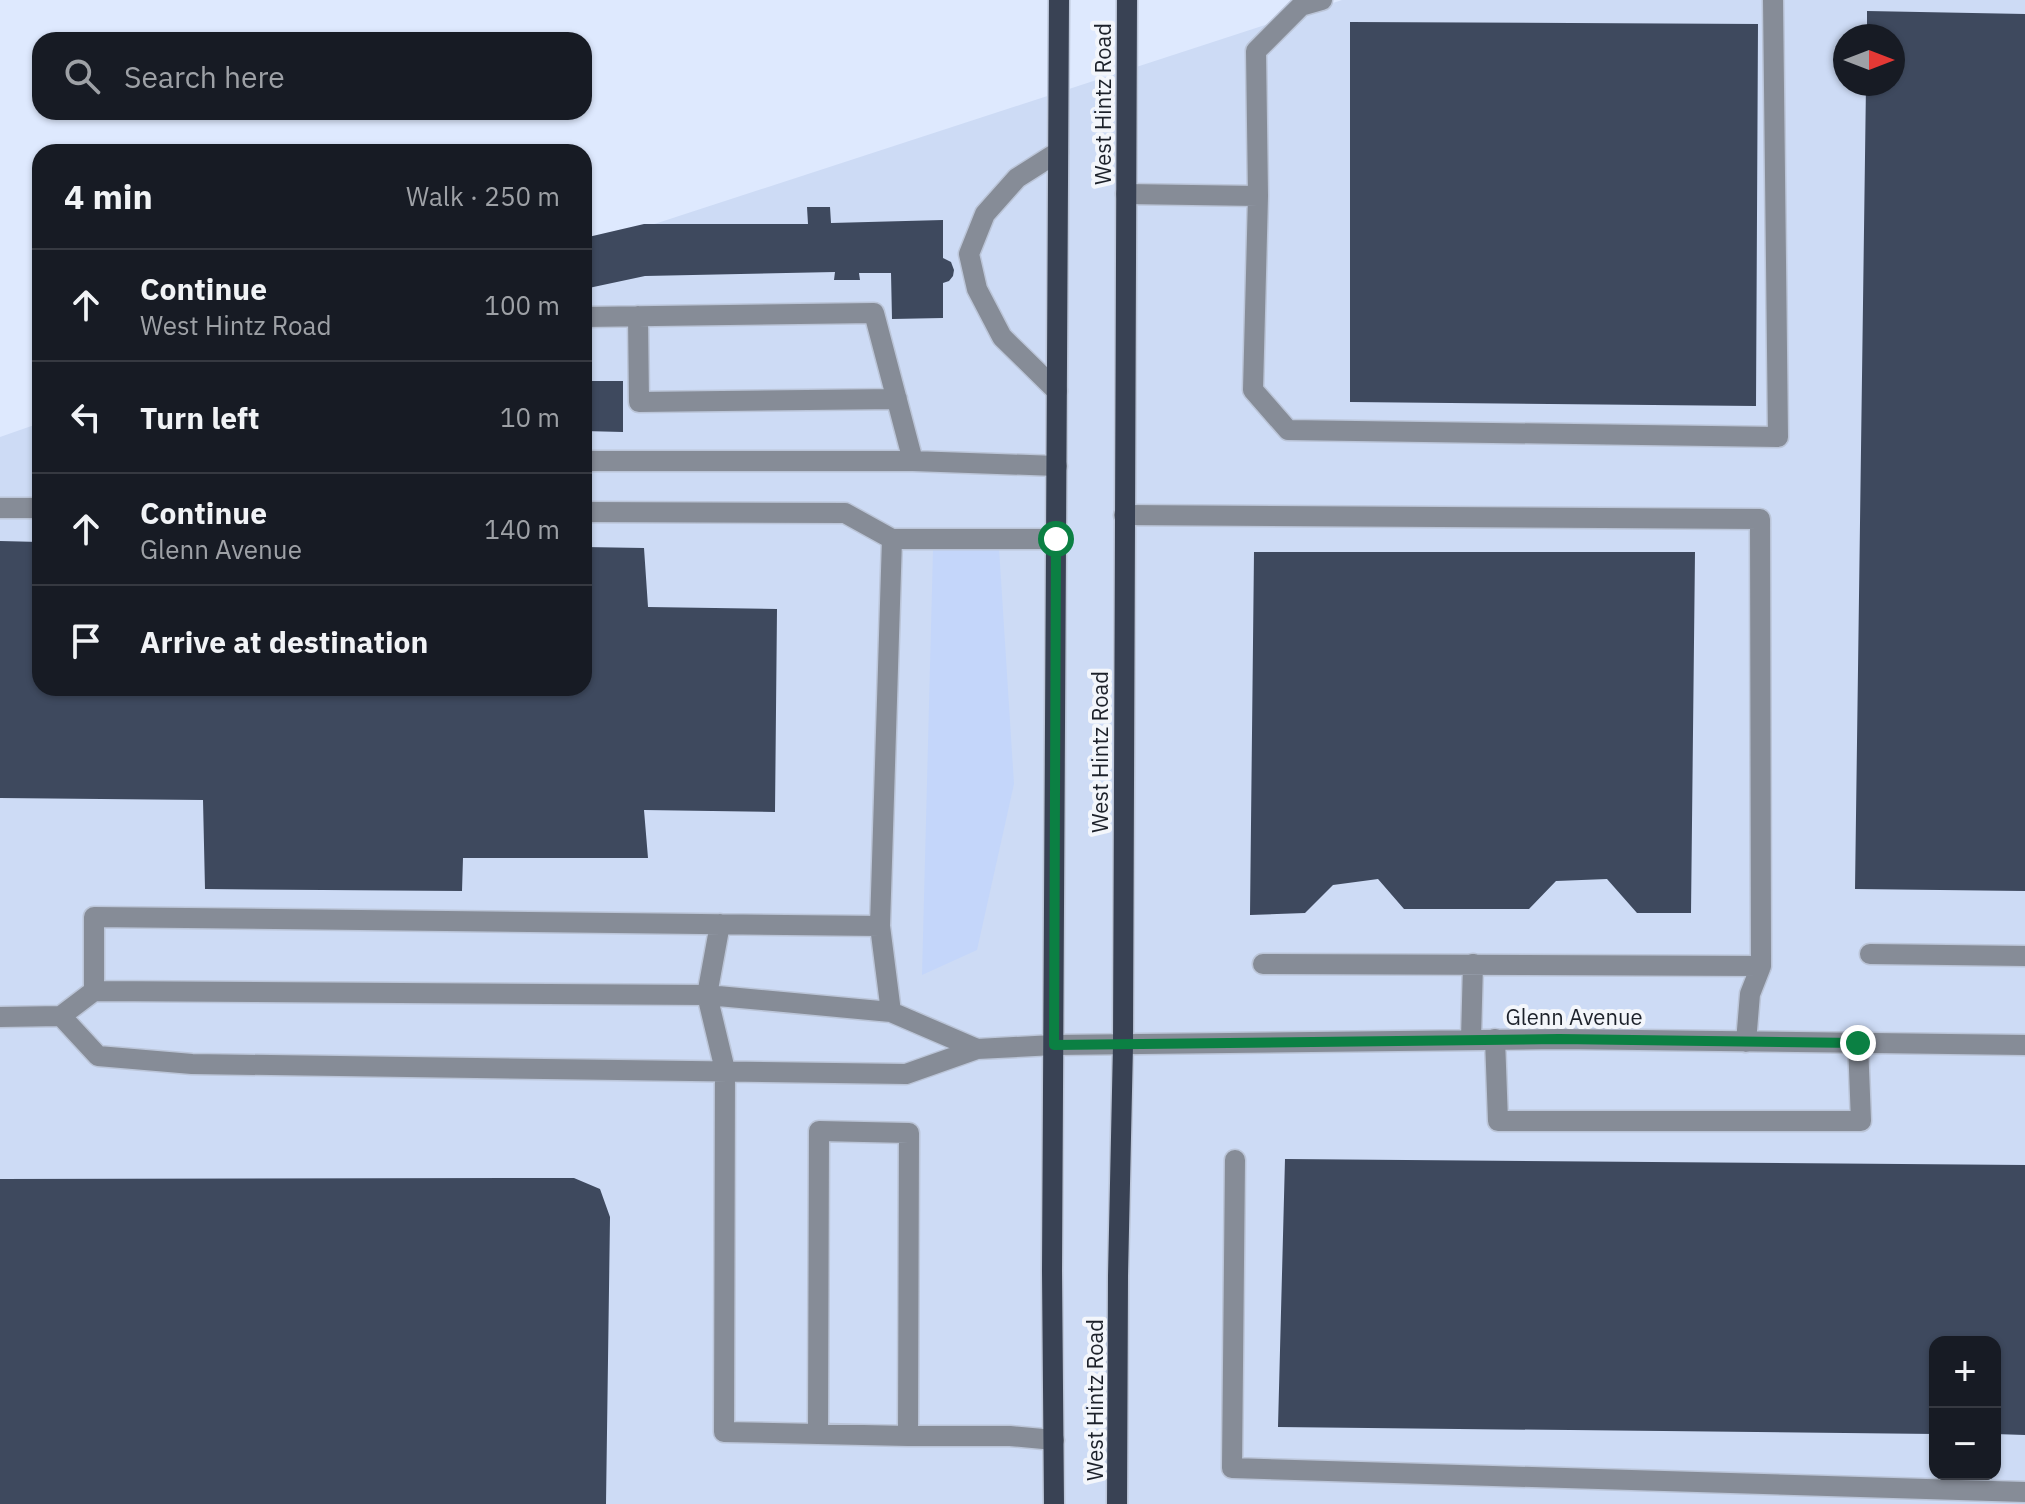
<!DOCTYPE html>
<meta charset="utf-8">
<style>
body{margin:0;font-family:"IBM Plex Sans",sans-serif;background:#20242c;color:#f1f3f6}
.controls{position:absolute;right:24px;bottom:24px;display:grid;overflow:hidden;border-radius:16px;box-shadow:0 2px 6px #0004}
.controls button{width:72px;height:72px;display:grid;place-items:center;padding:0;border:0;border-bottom:2px solid #363941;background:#171b24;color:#f1f3f6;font:40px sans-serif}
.compass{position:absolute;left:1833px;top:24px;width:72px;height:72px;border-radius:50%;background:#171b24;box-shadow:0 2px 6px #0004;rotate:90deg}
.stop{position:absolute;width:24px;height:24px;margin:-18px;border:6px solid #0b8043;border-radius:50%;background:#fff}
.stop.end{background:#0b8043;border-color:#fff;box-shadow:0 2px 8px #0008}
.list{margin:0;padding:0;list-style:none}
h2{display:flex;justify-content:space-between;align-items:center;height:104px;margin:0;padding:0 32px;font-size:34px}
h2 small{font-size:26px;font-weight:400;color:#9ea1a6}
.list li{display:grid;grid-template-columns:52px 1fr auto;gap:24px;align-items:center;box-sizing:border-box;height:112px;padding:0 32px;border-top:2px solid #363941}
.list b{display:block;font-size:30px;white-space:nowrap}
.list p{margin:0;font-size:26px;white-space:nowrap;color:#9ea1a6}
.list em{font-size:26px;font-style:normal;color:#9ea1a6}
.icon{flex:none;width:44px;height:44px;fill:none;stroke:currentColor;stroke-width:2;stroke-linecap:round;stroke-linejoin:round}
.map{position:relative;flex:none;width:2025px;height:1504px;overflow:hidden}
.search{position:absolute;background:#171b24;box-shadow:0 2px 6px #0004;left:32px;top:32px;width:560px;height:88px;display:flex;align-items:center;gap:20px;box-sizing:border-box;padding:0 28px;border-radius:24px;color:#9ea1a6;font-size:30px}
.panel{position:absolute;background:#171b24;box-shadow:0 2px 6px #0004;left:32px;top:144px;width:560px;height:552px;border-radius:24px}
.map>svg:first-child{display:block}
</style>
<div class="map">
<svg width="2025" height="1504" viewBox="0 0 2025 1504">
<rect width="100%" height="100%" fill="#dee9fe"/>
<path fill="#cddbf5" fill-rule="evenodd" d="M1342,0H2025V1504H0V437L40,423V688H584V247ZM1845,36H1893V84H1845ZM1935,1342H1995V1474H1935Z"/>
<path fill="#c4d6fa" d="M999,548L1014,784L977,950L922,975L933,550Z"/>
<path fill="#3e495e" d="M1867,11L2025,14V891L1855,889L1866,84H1893V36H1867Z
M1350,22L1758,24L1756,406L1350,402Z
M807,207H830L831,223L943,220V258L951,262L954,270L953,276L949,281L943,283V318L892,319L891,273H859L860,280H834L835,272L645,276L584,289V238L644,224H808Z
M584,381H623V432L584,431Z
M0,541L40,542V688H584V547L644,548L648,607L777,609L775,812L644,810L648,858H463L462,891L205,889L203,800L0,798Z
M1254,552H1695L1691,913H1637L1607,879L1556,881L1529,909H1404L1378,879L1333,885L1305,913L1250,915Z
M1285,1159L2025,1165V1435L1995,1434V1342H1935V1434L1278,1427Z
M574,1178L600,1189L610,1217L606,1504H0V1179Z"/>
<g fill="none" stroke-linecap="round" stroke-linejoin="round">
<defs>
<path id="minor" d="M1126,194L1258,196L1253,390L1288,430L1778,437L1773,0
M1258,196L1256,51L1301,6L1322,0
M638,316L639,402L897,399
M584,317L874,313L913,461
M1057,391L1002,337L977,289L969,254L985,214L1017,178L1058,152
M584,461H913L1057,466
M0,508H40
M584,512L845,513L892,539
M1124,515L1760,519L1761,966L1263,964
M720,924L707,995L725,1070L724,1432L908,1436L909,1133L819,1131L818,1434
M880,926L891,1012
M1870,954L2025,956
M94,991V917L880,926L892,539H1056
M0,1017L61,1016
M1471,1039L1473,964
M1495,1039L1498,1121H1861L1858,1043
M1746,1042L1750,994L1761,966
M977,1049L891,1012L707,995L94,991L61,1016L98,1056L192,1064L906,1074L977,1049L1054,1045L1559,1039L2025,1045
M1235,1160L1232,1468L2025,1492
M908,1436H1010L1054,1440"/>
<path id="major" d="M1054,1504L1052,1271L1059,0
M1117,1504L1118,1276L1123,1045L1127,0"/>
</defs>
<use href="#minor" stroke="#bbc5d8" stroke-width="23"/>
<use href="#major" stroke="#bbc5d8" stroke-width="23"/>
<use href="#minor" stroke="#868c97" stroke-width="20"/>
<use href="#major" stroke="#394254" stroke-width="20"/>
</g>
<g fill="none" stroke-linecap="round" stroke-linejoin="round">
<path stroke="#0b8043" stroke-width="10" d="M1056,539L1054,1045L1559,1039L1858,1043"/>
</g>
<g text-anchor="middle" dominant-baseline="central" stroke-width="8" stroke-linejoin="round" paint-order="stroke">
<g font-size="22" fill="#1c212a" stroke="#f3f6fb">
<text transform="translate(1102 104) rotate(-90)">West Hintz Road</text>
<text transform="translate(1099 752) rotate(-90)">West Hintz Road</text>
<text x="1574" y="1016">Glenn Avenue</text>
<text transform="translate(1094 1400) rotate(-90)">West Hintz Road</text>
</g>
</g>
</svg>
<div class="controls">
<button>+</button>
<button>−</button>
</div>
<svg class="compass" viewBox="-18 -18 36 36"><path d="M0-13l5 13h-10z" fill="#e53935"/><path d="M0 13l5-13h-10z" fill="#9ea1a6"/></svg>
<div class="stop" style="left:1056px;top:539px"></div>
<div class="stop end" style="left:1858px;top:1043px"></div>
<div class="search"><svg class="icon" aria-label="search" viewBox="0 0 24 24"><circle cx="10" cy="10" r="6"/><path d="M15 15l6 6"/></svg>Search here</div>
<section class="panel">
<h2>4 min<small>Walk · 250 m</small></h2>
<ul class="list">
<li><svg class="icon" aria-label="ahead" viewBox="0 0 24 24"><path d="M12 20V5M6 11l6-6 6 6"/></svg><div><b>Continue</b><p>West Hintz Road</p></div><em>100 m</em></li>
<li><svg class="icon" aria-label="left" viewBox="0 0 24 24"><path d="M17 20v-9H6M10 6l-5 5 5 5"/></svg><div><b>Turn left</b></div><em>10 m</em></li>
<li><svg class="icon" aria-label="ahead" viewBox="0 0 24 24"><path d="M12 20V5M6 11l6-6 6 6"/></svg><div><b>Continue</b><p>Glenn Avenue</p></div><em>140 m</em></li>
<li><svg class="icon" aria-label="arrive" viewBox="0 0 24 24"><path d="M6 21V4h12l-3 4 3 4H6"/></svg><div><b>Arrive at destination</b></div></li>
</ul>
</section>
</div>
